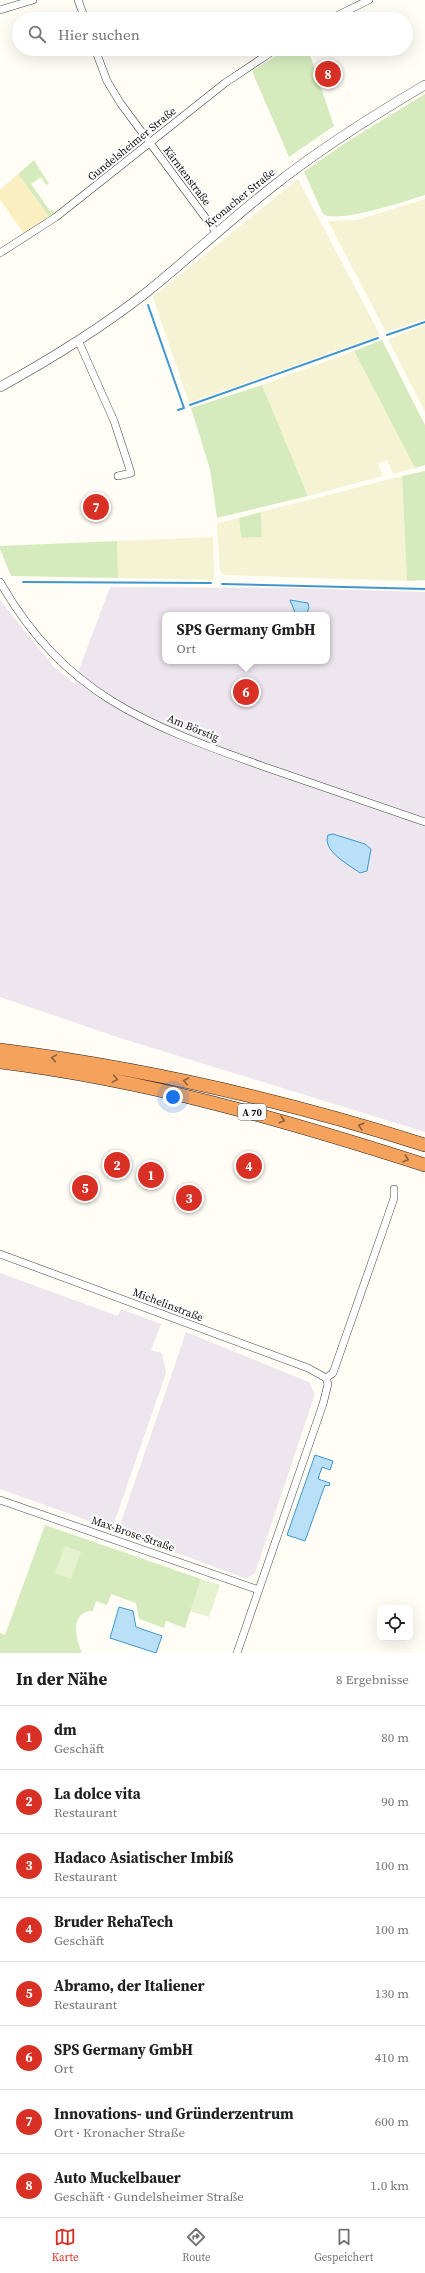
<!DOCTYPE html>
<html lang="de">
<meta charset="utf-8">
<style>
body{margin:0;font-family:"Source Serif 4",serif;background:#f6f6f6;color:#202124}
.controls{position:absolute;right:12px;bottom:12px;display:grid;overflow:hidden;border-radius:8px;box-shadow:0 4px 16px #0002}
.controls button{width:36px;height:36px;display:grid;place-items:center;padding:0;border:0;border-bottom:1px solid #e0e0e0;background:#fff;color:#202124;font:20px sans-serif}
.you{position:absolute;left:173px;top:1097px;width:14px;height:14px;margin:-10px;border:3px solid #fff;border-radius:50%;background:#1a73e8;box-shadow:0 0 0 6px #1a73e833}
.badge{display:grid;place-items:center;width:26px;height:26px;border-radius:50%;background:#d93025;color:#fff;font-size:13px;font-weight:700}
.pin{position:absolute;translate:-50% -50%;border:2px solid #fff;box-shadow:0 1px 4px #0006}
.popup{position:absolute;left:162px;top:612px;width:168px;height:52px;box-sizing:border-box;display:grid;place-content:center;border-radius:8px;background:#fff;filter:drop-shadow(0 1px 3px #0005);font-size:13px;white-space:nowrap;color:#757577}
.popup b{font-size:15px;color:#202124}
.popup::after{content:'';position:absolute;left:50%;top:100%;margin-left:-8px;border:8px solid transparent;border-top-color:#fff}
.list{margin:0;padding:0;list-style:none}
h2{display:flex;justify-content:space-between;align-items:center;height:52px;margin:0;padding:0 16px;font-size:17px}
h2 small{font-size:13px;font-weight:400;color:#757577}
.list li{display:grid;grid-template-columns:26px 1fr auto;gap:12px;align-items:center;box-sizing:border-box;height:64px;padding:0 16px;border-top:1px solid #e0e0e0}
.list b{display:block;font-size:15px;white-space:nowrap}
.list p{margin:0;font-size:13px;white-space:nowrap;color:#757577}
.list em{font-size:13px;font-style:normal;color:#757577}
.icon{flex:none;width:22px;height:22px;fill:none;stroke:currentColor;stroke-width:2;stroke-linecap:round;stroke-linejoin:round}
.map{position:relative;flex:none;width:425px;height:1653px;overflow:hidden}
.search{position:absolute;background:#fff;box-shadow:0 4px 16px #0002;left:12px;right:12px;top:12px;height:44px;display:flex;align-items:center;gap:10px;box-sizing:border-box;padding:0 14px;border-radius:22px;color:#757577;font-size:15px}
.sheet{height:564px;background:#fff}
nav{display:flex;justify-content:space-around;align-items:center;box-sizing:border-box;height:56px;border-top:1px solid #e0e0e0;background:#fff;font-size:11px;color:#757577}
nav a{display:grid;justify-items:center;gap:2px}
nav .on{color:#d93025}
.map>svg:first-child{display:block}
</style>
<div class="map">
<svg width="425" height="1653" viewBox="0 0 425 1653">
<rect width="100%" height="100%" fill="#fffdf5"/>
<path fill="#eee6ef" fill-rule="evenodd" d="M110,587L295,588L425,592V1132L120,1038L0,997V600L54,667L74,683ZM165,615H327V661H165Z
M0,1273L118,1316L121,1309L161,1324L151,1350L162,1353L166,1373L112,1529L0,1489Z
M186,1332L309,1382L315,1394L255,1573L247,1579L118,1531Z"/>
<path fill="#f6f3d4" d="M298,179L380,335L189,403L153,297Z
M425,199V319L386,332L328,221L357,220Z
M425,325V412L388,339Z
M354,351L415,468L393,474L387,460L378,464L383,476L308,496L262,385Z
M402,476L407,581L223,575L220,571L217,523L239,518L241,538L262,537L261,512Z
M213,537L214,580L118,578L117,541Z"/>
<path fill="#d5ebbd" d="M287,49H308L334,126L289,157L252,71Z
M425,94V195C406,201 338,224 323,214L304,172L345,143Z
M34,160L49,184L46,185L41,177L31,184L50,211L53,210L55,213L49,217L18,174Z
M382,340L425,425V465L415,468L354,351Z
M262,385L308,496L217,518L210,469L191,408Z
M425,471V580L407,581L402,476Z
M261,512L262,537L241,538L239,518Z
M117,541L118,578L11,576L0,549V546Z
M45,1525L201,1579L185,1628L166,1621L164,1628L139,1619L136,1603L111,1594L107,1605L96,1601L93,1611C69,1611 76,1640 82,1653H0V1633L5,1635Z"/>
<path fill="#fbeec1" d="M18,174L49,217L24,234L0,199V190Z"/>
<path fill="#e6f2cf" d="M65,1546L81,1552L71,1579L55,1573Z
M201,1579L220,1585L209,1617L190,1611Z"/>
<path fill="#b9e0f7" stroke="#3f96cf" d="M290,600L308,603L309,608L306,615H296Z
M333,834L365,844L371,849L367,871L360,873C348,864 322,851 328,835Z
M315,1455L333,1461L330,1470L322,1467L318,1479L330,1483L329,1486L325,1485L305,1541L287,1535Z
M119,1607L133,1611L136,1627L162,1636L156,1653L110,1638Z"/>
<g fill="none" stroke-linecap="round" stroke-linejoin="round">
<path stroke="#3f96cf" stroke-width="2" d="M148,305L184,408L178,410
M387,335L425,322
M190,405L378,338
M23,582L211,583
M222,584L425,589"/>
<defs>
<path id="minor" d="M78,0L85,19
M0,10L33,0
M330,19L369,0
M95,49L107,81L121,104L216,232
M0,253L56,217L225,83L276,49
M78,340L114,421L131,473L118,476
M0,582C65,695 145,724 262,766C316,785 371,803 425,822
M0,1254L308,1368L326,1378L328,1384L323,1404L237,1653
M326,1378L333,1373L389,1213L394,1198V1189
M0,1500L259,1590"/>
<path id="tertiary" d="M0,387C51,359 101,328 147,292C189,258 229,221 272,187C320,149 372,116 425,85"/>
<path id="motorway" d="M0,1050C144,1068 287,1101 425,1145
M0,1062C146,1080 285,1120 425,1165"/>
</defs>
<use href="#minor" stroke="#444" stroke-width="8"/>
<use href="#tertiary" stroke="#444" stroke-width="10"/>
<use href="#motorway" stroke="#222" stroke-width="14"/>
<use href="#minor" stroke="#fff" stroke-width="7"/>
<use href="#tertiary" stroke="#fff" stroke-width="9"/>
<use href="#motorway" stroke="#f5a25d" stroke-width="13"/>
</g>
<defs><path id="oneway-chevron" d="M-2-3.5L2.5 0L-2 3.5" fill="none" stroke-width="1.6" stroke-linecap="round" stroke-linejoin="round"/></defs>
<g stroke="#8e613b">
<use href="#oneway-chevron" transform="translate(54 1058) rotate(-171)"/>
<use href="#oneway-chevron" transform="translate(115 1079) rotate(10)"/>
<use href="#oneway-chevron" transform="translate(186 1081) rotate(-167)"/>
<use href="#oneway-chevron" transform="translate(282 1120) rotate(17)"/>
<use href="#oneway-chevron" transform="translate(361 1126) rotate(-164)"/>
<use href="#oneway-chevron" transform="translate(406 1159) rotate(18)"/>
</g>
<g text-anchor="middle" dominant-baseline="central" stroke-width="4" stroke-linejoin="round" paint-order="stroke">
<rect fill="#fff" stroke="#585858" stroke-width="1" x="238" y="1104" width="28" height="16" rx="3"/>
<g font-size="10" font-weight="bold" fill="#111">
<text x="252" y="1112">A 70</text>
</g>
<g font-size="11" fill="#111" stroke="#fff">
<text transform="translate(132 144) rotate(-39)">Gundelsheimer Straße</text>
<text transform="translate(187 176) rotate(53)">Kärntenstraße</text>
<text transform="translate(240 198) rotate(-39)">Kronacher Straße</text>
<text transform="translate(193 728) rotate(22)">Am Börstig</text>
<text transform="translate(168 1305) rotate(21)">Michelinstraße</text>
<text transform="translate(133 1534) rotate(19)">Max-Brose-Straße</text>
</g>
</g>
</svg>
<div class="controls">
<button><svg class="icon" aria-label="locate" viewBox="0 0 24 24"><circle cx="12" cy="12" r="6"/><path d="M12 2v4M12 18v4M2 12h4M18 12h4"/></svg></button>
</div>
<div class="you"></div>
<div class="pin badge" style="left:151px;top:1175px">1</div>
<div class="pin badge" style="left:117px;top:1165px">2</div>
<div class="pin badge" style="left:189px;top:1198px">3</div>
<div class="pin badge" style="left:249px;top:1166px">4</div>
<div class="pin badge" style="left:85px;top:1188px">5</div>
<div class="pin badge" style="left:246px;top:692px">6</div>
<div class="popup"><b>SPS Germany GmbH</b>Ort</div>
<div class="pin badge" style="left:96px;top:507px">7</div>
<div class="pin badge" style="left:328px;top:74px">8</div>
<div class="search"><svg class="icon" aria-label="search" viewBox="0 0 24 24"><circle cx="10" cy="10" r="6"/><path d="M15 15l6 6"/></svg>Hier suchen</div>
</div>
<section class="sheet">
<h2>In der Nähe<small>8 Ergebnisse</small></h2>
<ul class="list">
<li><span class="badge">1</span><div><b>dm</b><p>Geschäft</p></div><em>80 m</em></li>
<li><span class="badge">2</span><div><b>La dolce vita</b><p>Restaurant</p></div><em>90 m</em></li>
<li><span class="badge">3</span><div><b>Hadaco Asiatischer Imbiß</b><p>Restaurant</p></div><em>100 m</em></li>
<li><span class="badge">4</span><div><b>Bruder RehaTech</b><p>Geschäft</p></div><em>100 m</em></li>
<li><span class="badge">5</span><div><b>Abramo, der Italiener</b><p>Restaurant</p></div><em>130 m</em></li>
<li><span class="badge">6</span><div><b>SPS Germany GmbH</b><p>Ort</p></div><em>410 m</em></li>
<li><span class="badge">7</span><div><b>Innovations- und Gründerzentrum</b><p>Ort · Kronacher Straße</p></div><em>600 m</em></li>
<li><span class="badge">8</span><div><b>Auto Muckelbauer</b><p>Geschäft · Gundelsheimer Straße</p></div><em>1.0 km</em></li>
</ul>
</section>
<nav>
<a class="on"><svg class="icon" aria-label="map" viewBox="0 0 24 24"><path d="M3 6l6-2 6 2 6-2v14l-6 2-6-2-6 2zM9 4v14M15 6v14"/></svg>Karte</a>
<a><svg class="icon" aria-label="directions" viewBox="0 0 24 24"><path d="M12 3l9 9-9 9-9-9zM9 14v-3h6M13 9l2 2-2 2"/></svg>Route</a>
<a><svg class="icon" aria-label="saved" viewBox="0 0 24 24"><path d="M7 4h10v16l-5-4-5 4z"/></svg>Gespeichert</a>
</nav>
